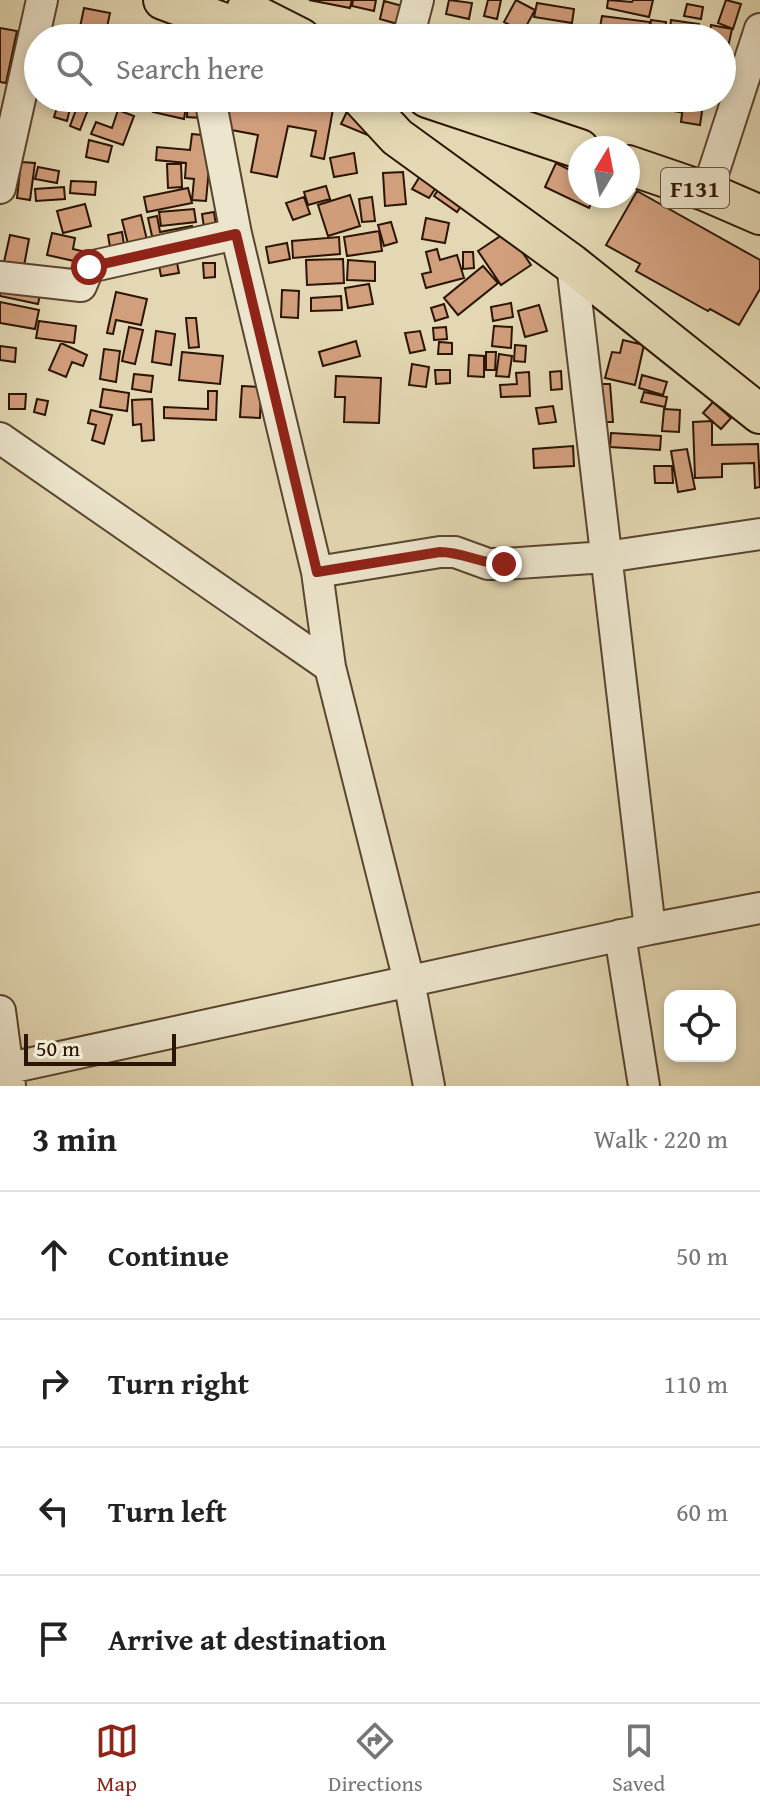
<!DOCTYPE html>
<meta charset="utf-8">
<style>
body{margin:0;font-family:"Gentium Book Plus",serif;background:#f2f2f2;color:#222}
.controls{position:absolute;right:24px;bottom:24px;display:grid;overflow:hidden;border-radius:16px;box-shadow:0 4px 12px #0003}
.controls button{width:72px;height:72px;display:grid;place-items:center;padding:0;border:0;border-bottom:2px solid #e0e0e0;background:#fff;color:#222;font:40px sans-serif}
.compass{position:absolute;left:568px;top:136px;width:72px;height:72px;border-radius:50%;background:#fff;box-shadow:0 4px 12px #0003;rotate:10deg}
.scale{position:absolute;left:24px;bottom:20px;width:152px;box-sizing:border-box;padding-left:8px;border:4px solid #2b1401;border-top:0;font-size:22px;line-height:28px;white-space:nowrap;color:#2b1401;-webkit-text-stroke:6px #ede6ce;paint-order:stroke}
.stop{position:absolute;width:24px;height:24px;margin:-18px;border:6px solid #8f2418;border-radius:50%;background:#fff}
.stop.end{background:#8f2418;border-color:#fff;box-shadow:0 2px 8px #0008}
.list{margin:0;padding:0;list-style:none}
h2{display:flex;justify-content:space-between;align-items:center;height:104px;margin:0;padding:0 32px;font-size:34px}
h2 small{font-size:26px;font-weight:400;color:#767676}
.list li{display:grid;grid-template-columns:52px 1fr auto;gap:24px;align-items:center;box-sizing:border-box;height:128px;padding:0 32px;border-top:2px solid #e0e0e0}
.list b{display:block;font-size:30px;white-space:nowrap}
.list em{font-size:26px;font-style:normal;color:#767676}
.icon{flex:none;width:44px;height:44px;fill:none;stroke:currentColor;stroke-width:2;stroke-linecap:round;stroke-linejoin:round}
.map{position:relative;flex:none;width:760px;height:1086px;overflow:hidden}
.search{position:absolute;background:#fff;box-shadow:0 4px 12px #0003;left:24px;right:24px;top:24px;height:88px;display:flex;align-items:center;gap:20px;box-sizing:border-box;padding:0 28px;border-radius:44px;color:#767676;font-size:30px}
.sheet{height:616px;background:#fff}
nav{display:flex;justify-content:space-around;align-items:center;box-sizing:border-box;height:112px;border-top:2px solid #e0e0e0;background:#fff;font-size:22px;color:#767676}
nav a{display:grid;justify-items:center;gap:4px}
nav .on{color:#8f2418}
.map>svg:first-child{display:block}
</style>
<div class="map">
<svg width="760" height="1086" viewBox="0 0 760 1086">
<rect width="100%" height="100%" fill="#e3d8b3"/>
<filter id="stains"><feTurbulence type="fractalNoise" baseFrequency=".0025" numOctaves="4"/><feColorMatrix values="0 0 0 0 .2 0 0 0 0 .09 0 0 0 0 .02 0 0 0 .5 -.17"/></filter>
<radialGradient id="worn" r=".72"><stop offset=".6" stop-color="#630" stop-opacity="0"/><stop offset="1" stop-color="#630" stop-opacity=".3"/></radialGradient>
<path fill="#d29f7d" stroke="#2b1401" stroke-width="2" d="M309,0H352L350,8Z
M353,0H376L374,11L352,6Z
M449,0L472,3L469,19L446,14Z
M488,0H501L497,19L484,16Z
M516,0L535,10L523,32L504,22Z
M608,0L632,2L633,0H653L649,17L607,8Z
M726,0L741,4L733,29L718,23Z
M384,1L406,7L401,25L380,19Z
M537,3L574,9L572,23L534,17Z
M687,4L703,7L701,19L684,16Z
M84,8L110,13L106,32L80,27Z
M602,16L650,22L648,36L624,32L623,38H598Z
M651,20L666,22L664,38H649Z
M671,20L699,24L697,38H669Z
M575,25L587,27L585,38H573Z
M711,25L732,29L726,56L722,55V38H709Z
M494,26L520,32L519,38H492Z
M0,28L17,31L6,83L0,82Z
M113,29L154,38H111Z
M60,98L72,100L67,121L54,117Z
M156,98H172L187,102L184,119L153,112Z
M178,98H202L201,118L187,117L188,100Z
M232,98H278L333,109L324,159L311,156L316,131L288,126L277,177L251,172L258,135L226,129Z
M655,98H682L680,112L654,108Z
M684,98H704L700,125L681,122Z
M352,101L380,113L370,136L341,124Z
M79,102L89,107L80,130L70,126Z
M118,110L134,116L123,145L91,134L96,122L112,128Z
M192,134L212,136L206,201L192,200L194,179L185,178L186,163L156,160L157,147L190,150Z
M89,140L112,146L108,162L86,157Z
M354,153L357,173L334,177L330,158Z
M21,162L35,163L30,200L17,198Z
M556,163L580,175V196H595L589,208L545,187Z
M167,164H181L182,187L168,188Z
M38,167L59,171L57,183L35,179Z
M451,171L474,188L457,212L434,196Z
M403,172L406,204L385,206L383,173Z
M420,176L437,186L429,198L412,189Z
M71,181L96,182L95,195L70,193Z
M326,186L330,199L308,205L304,192Z
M64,187L65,199L36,201L35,189Z
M188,188L192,203L147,212L144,197Z
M637,191L760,260V289L739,325L710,309L708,311L636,271L640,264L606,245Z
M350,195L360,226L328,236L318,205Z
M304,197L310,214L293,220L286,203Z
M372,197L375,221L362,222L359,199Z
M85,204L91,226L63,233L57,211Z
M194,209L196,222L161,226L159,212Z
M214,212L217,232L205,234L202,214Z
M141,215L147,240L128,244L122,220Z
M157,216L160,232L192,226L194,237L154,245L148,218Z
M426,218L449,223L445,243L422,239Z
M391,222L397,242L384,246L378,225Z
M379,231L382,251L347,256L344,237Z
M508,231L531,265L501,285L478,251Z
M122,232L125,251L111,253L108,235Z
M52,233L75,238L73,249L94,254L92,265L47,255Z
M10,235L29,239L24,266L4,262Z
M339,237L340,254L293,258L292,241Z
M287,243L290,259L269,263L266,247Z
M174,247L179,273L161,276L156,250Z
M437,249L440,260L457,255L464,278L426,288L422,274L431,272L426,252Z
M463,252H473L474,268L463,269Z
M343,259L344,283L307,285L306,260Z
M348,260L375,262V281L347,280Z
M203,263H215V277L204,278Z
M483,266L498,283L458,315L444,298Z
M0,284L41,290L38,304L0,296Z
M369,284L373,304L348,308L345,288Z
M282,290L299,291L298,318L281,317Z
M116,292L147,299L141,325L116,320L113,334L107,333Z
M341,296L342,310L311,311V298Z
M0,302L39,310L35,329L0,323Z
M511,303L513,317L493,321L491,307Z
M444,304L448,317L435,321L431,308Z
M539,305L547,331L525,337L518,311Z
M186,318H196L199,347L189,348Z
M39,321L76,326L74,343L36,338Z
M494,326L512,327L511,348L492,346Z
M129,327L143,330L135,364L122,361Z
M446,327L447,339L434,340L433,328Z
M156,331L175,334L171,365L152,362Z
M420,331L425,350L410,353L405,333Z
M623,340L644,345L635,385L605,378L612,352L620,353Z
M356,341L360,356L323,366L319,352Z
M439,342L452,343V354H438Z
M61,343L87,355L83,366L72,362L66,377L49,370Z
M515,345L526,346L525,362L514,361Z
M0,346L16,348L15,362L0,360Z
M104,349L120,351L116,382L100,379Z
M182,352L223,356L220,384L179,380Z
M486,352H496L495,370H486Z
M499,354L512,356L509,377L496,376Z
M469,355L484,356V377L468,376Z
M412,364L429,367L426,387L409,385Z
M435,370H450V383L436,384Z
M561,371L562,389L551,390L550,372Z
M529,372L530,396L501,397L500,385L517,384L516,373Z
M134,374L153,376L151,392L132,389Z
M642,375L667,382L663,395L639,388Z
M336,376L381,378L379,423L344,422L345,397H335Z
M593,384H610L613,422H596Z
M242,386L261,387L260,418L240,417Z
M103,389L129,393L127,411L100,407Z
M208,391H217L216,420L164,418V407L208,409Z
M644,392L667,397L665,407L641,402Z
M9,394H26L25,409H9Z
M37,399L48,401L45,415L34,412Z
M152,399L154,440L142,441L141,424L133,425L132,400Z
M713,402L731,418L721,429L703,413Z
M553,406L556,422L539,424L536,408Z
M664,409L680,410L679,432L662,431Z
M91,410L112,415L104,444L92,440L96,425L88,423Z
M712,421V445L758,444L760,487L755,488L754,463L722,464V477L695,478L693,422Z
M611,433L661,436L660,450L610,447Z
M573,446L574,466L534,468L533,449Z
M687,449L695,489L678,492L671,451Z
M654,466H672L673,483H655Z"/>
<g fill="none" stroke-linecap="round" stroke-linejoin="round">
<defs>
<path id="minor" d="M408,38L418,0
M210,98L236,234L317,572L330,667L409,981L429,1086
M0,188L42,0
M707,192L760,29
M572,264L650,929
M0,277L81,286L89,267L236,234
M0,438L330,667
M317,572L440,552H455L488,564H504L606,557L760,534
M620,935L644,1086
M0,1011L10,1086
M0,1070L650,929L760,908"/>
<path id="major" d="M163,0L265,38
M246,10L301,38
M361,98L397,137L572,264L760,414
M427,98L580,149
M628,165L707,192L760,215"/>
</defs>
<use href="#minor" stroke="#59452e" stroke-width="34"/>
<use href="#major" stroke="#2b1401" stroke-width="42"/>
<use href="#minor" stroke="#ede6ce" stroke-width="30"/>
<use href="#major" stroke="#e3d8b3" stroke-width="38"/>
</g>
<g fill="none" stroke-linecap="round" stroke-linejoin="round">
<path stroke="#8f2418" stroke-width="10" d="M89,267L236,234L317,572L440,552C463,552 481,564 504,564"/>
</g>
<g text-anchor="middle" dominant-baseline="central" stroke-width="6" stroke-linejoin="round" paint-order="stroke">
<rect fill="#ede6ce" stroke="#65533e" stroke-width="2" x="661" y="168" width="68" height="40" rx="6"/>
<g font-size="24" font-weight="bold" fill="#2b1401">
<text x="695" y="188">F131</text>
</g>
</g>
<rect width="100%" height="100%" filter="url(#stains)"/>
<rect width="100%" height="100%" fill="url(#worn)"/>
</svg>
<div class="controls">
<button><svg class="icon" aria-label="locate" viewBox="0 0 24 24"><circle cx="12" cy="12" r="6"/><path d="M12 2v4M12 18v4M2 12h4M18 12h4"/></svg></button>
</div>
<svg class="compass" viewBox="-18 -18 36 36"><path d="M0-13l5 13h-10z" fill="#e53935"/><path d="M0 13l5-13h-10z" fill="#767676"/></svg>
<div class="scale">50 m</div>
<div class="stop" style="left:89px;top:267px"></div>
<div class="stop end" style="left:504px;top:564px"></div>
<div class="search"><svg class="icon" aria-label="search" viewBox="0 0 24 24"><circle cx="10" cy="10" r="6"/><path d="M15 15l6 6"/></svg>Search here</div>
</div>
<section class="sheet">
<h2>3 min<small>Walk · 220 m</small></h2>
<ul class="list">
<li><svg class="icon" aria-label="ahead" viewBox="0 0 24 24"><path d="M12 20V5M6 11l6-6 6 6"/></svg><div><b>Continue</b></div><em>50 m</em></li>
<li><svg class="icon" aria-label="right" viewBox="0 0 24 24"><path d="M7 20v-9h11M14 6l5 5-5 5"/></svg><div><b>Turn right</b></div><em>110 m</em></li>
<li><svg class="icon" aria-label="left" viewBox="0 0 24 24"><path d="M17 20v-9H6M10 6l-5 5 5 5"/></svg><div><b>Turn left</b></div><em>60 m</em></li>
<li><svg class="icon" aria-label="arrive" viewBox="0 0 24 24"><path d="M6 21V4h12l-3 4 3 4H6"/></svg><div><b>Arrive at destination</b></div></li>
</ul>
</section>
<nav>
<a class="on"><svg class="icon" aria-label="map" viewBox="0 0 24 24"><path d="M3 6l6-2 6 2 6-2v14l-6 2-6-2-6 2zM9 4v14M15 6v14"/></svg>Map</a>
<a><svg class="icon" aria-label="directions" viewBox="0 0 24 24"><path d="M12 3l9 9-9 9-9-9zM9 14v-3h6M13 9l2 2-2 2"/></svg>Directions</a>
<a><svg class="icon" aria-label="saved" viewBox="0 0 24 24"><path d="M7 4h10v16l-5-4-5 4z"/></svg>Saved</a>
</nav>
